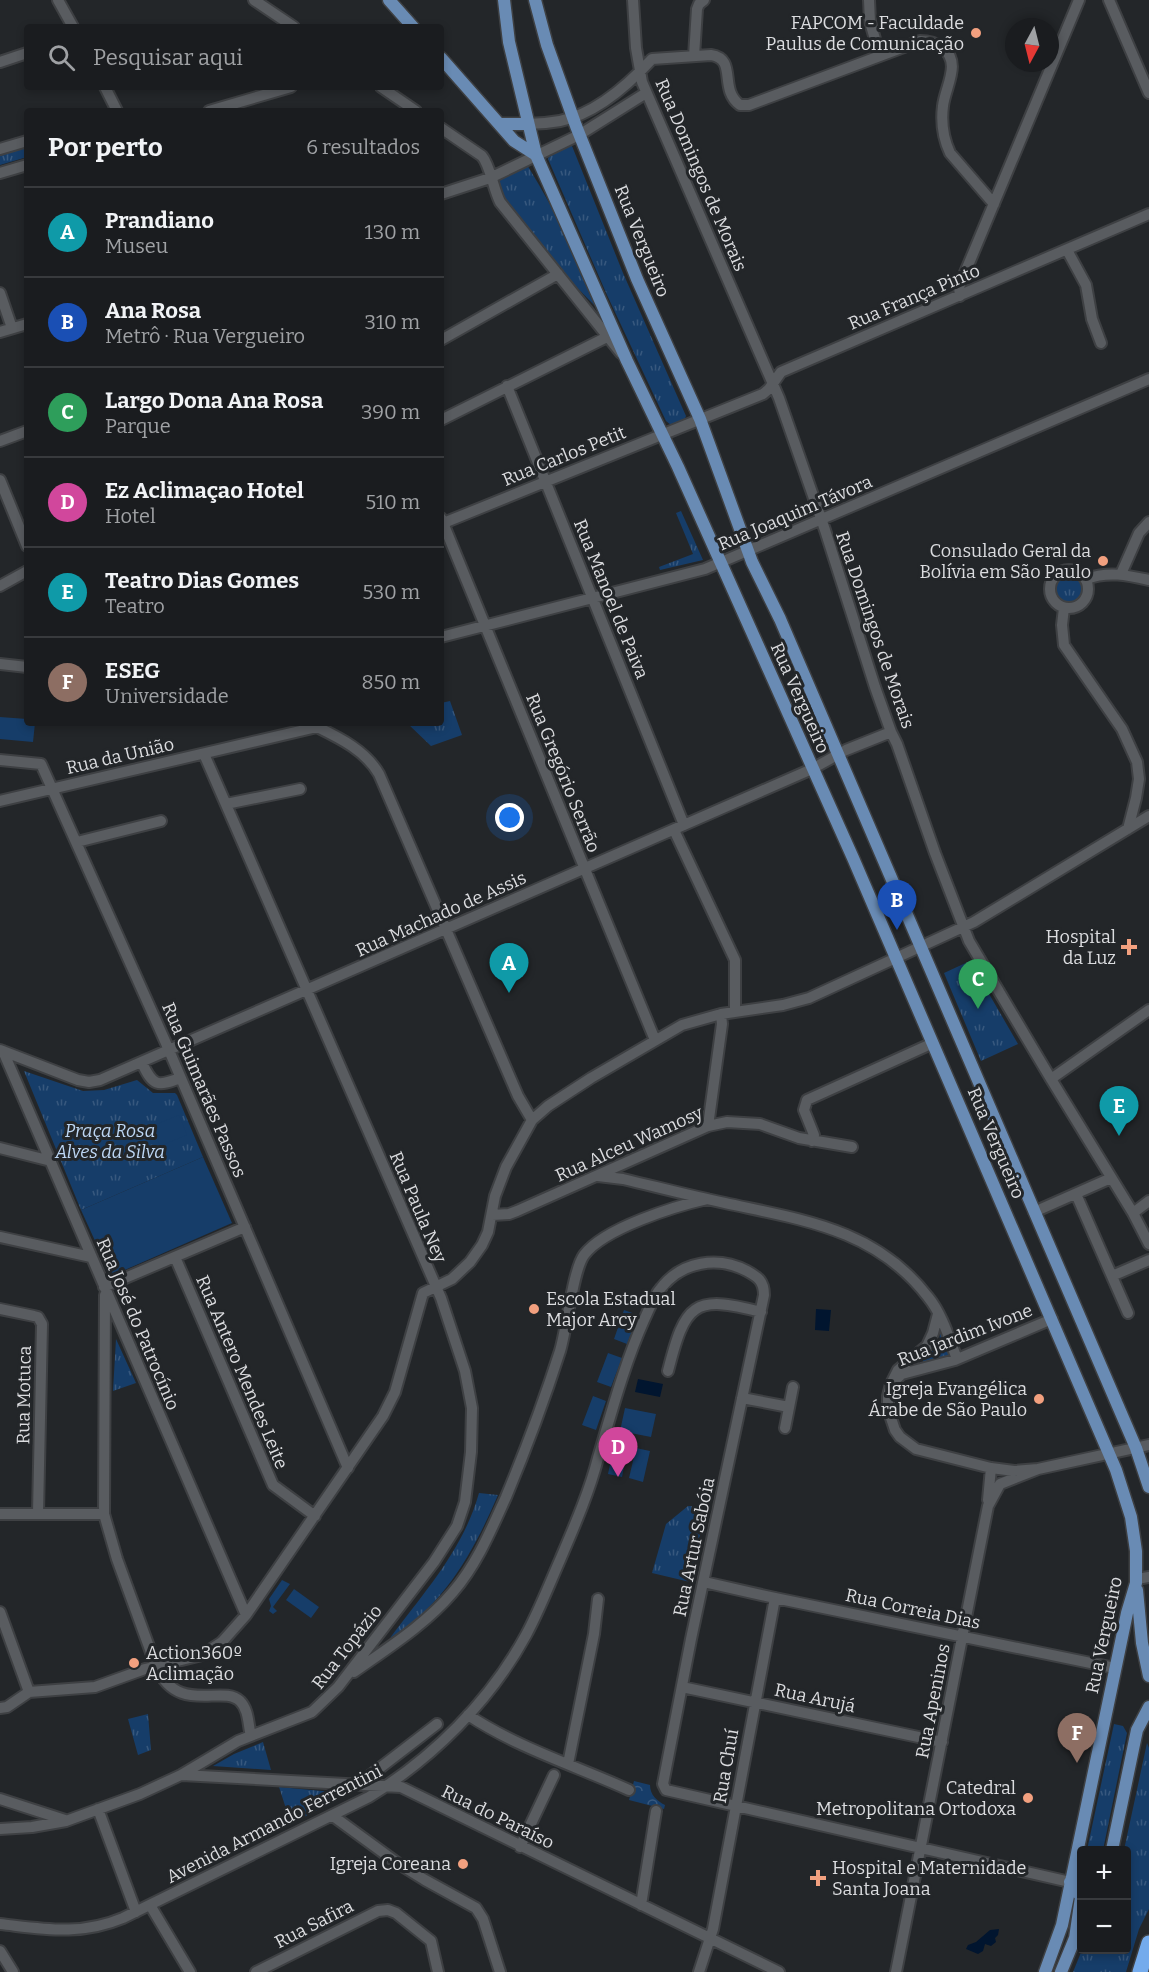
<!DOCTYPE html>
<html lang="pt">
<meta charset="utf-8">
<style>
body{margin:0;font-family:Bitter,serif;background:#232528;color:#f1f3f6}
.controls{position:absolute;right:18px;bottom:18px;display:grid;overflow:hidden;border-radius:6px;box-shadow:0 3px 9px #0003}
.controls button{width:54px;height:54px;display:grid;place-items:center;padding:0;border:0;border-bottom:2px solid #383a3d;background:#1a1c1f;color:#f1f3f6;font:30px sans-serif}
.compass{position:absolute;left:1005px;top:18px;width:54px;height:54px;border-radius:50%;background:#1a1c1f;box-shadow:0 3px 9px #0003;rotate:187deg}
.you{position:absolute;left:510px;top:818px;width:21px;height:21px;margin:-15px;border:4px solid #fff;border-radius:50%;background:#1a73e8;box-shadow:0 0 0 9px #1a73e833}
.badge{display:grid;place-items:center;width:39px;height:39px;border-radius:50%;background:#f2a07f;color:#fff;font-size:20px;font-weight:700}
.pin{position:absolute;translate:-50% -50px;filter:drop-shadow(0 2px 3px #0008)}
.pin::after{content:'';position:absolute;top:32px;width:21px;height:18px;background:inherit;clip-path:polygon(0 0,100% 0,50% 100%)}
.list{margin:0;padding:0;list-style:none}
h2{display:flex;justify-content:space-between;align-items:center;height:78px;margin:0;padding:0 24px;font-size:26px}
h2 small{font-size:20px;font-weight:400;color:#9fa1a4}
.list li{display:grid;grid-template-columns:39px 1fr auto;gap:18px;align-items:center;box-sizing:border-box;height:90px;padding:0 24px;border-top:2px solid #383a3d}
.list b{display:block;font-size:22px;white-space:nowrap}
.list p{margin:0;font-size:20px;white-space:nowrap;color:#9fa1a4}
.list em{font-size:20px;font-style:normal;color:#9fa1a4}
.icon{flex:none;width:33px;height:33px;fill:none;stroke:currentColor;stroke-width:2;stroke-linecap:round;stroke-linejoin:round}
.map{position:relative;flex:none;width:1149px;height:1972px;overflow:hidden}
.search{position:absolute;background:#1a1c1f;box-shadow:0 3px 9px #0003;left:24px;top:24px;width:420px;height:66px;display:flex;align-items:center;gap:15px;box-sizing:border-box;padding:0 21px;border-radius:6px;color:#9fa1a4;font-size:22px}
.panel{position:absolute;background:#1a1c1f;box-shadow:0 3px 9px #0003;left:24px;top:108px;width:420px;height:618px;border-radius:6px}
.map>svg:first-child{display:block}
</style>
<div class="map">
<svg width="1149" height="1972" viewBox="0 0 1149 1972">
<defs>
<pattern id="grass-tufts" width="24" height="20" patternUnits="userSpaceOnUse" patternTransform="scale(1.5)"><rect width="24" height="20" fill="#163d69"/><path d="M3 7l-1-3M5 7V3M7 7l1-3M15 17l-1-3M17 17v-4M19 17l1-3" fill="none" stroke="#37587e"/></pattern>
<pattern id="forest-crowns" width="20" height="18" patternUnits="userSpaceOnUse" patternTransform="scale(1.5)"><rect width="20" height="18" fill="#163d69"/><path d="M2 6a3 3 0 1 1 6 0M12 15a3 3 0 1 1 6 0" fill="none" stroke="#37587e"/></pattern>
</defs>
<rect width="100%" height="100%" fill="#232629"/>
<path fill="url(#grass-tufts)" d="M570,145L572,146L623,273L686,416L684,421L671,425L666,421L607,295L548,159L550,154Z
M27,147V157L0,165V155Z
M526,163C554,209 578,256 596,307L550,260L504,203L495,180Z
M681,511L703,560L660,570L659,567L693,554L676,513Z
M1055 589a14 14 0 1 1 28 0a14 14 0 1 1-28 0Z
M450,701L462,735L431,746L407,723H441V703Z
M970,961L1018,1044L981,1061L944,973Z
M24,1071L83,1091L104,1090L137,1080L153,1093H175L177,1095L203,1157L81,1210Z
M940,1334H942L950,1353V1356L923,1363V1360L939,1345Z
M116,1339L136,1383L113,1391Z
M479,1493L498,1495C474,1551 444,1606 390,1638C425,1591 463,1550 479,1493Z
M688,1506L706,1507L690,1582L652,1573L666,1524Z
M148,1714L151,1750L138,1755L128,1719Z
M1114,1724L1123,1726L1127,1733L1103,1850H1087Z
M263,1742L271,1770L213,1766L234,1754Z
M1147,1743L1149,1748V1909L1139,1929L1126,1972H1073L1082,1950H1126V1850H1124Z
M279,1787L344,1793L345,1795L291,1824Z"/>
<path fill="url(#forest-crowns)" d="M634,1781L650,1785C650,1795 657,1801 665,1805L664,1809L629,1800Z"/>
<path fill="#163d69" d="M0,717L27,719V723H35L33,742L0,739Z
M179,1115L187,1135L160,1146L152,1126Z
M203,1157L232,1223L111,1276L81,1210Z
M624,1310L638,1315L627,1344L614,1339Z
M608,1353L622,1358L611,1387L597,1382Z
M593,1396L606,1401L596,1430L582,1425Z
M625,1408L656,1414L651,1437L620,1431Z
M614,1444L628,1447L622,1477L608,1474Z
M636,1448L650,1451L643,1482L629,1478Z
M282,1580L290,1584L273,1607L277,1611L273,1614L269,1611L271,1606L269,1599Z
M294,1589L319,1607L311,1618L286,1600Z"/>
<path fill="#01152f" d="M816,1309L831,1310L829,1331L815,1330Z
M638,1379L663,1384L660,1397L635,1392Z
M999,1929L998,1935L995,1938L996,1942L991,1946L985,1944L983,1951L978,1954L966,1949L968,1945L976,1942L990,1930Z"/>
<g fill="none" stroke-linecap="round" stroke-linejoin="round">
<defs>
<path id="minor" d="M58,0L73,27
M254,0L294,27
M633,0L636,48L642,82L779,398L825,530L875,687L891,732L897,744L935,853L969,941L1051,1079L1133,1213L1149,1244
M869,0L870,22L880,56
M1109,0L1149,93
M694,56L697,9L699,4L704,0
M0,62L27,53
M105,87L117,111
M381,87L416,111
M209,111L291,87
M527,124C538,124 549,123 560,121C595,114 629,84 652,59L711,55C738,59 718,89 740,105H749L920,41C929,41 936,43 943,48C962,63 945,87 943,106C941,122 943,138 950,153L994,204
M441,128L482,156C490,165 493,188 500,202L621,353
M0,149L27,141
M0,173L27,165
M441,194L490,178L579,135L646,93
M1067,250L1086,285L1092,319L1101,343
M0,293L12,328
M960,296L959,287L1079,0
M0,332L27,324
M441,340L558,274
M507,386L684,825
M441,420L607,337
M0,441L27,431
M0,480L27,546
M441,518L655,1040
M441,524L763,394L769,389L781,372L1149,214
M1050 589a19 19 0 1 1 38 0a19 19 0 1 1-38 0Z
M1121,574L1139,533L1149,522
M1086,579C1108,571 1127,575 1149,580
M0,586L27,571
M1064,608L1062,625L1064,645L1122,729L1137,762L1139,779L1136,798L1128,829
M441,637L705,569L1149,379
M0,664L27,667
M309,723C335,736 364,748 379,774L518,1096L532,1120
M0,760L41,764L165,1041L348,1468
M0,801L317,727
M226,804L300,789
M674,830L735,960V1012
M77,842L161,821
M0,1050L78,1080L89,1082L100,1080L812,769L846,750L891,732
M3,1051L246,1615
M142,1063C153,1086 157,1087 180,1078
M1051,1079L1149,1010
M708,1126L722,1024L721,1014
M812,1141L814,1135L804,1110L807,1100L933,1043
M0,1148L51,1161
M598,1176L623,1179C657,1187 691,1196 725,1203C803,1220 876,1229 928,1297C942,1314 949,1338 957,1359
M1076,1194L1128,1313
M1034,1212L1111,1178
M1133,1213L1149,1201
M492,1215L509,1214L517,1211L708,1126L727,1122L760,1124L799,1138L852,1147
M0,1237L91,1257
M175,1257L273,1485L315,1516
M1112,1276L1149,1260
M104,1287L245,1227
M105,1295L104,1514L117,1559L156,1666C178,1716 222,1684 240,1701C249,1710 248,1725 251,1736
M0,1309L34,1316L38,1317L42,1324L38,1513
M938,1314L933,1333L927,1346L898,1370L891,1384L888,1396V1409L895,1430L900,1437L916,1449L991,1468L1014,1471L1038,1469L1149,1445
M668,1371C685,1304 693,1294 761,1312
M894,1381L902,1374L955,1360L1052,1319
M742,1398L789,1407
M785,1428L793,1387
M988,1500L991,1468
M0,1514H104
M1137,1579L1149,1577
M704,1582L775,1598L1115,1668
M0,1612L29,1692
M354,1672C388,1648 426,1624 453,1592C477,1564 491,1530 506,1497C526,1449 544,1401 560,1351C567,1328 573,1270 584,1255C604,1228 676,1206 707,1199
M682,1687L942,1742
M0,1708L7,1707L29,1692L95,1687L145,1669L202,1655L222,1642L246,1615L383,1416L395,1392L423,1293L452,1279L470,1262L482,1245L488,1232L495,1196L506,1167L532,1120L548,1106L591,1078L682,1025L721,1014L783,1005L809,998L974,922L1149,816
M468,1715C518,1748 576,1766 629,1790
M568,1764L594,1634L598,1599
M182,1775L401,1787L779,1972
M359,1784L437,1724
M0,1799L65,1820
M98,1809L136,1912
M333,1816L396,1862L425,1880L476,1908L483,1919L500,1972
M0,1829L32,1827L66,1821L140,1794L181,1775L238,1741L312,1712L338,1687L434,1562L457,1526L465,1502L471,1452L472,1408L465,1371L441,1298L204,754
M520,1847L554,1775
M150,1905L190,1972
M641,1905L656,1811
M0,1924C45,1929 80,1936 123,1918L369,1797C433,1758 490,1701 526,1635C539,1611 549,1585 560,1560C574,1527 589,1493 598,1458C612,1411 624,1365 644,1320C649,1310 653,1297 661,1288C682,1261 718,1256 747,1271C758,1277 764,1281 764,1295L691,1639L663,1784L666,1790L1070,1882
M0,1951L13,1972
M256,1972L378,1911L388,1910L396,1913L431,1941L438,1972
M699,1972L713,1929L775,1598
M896,1972L988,1506L1000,1484L1038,1469"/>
<path id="major" d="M389,0L413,27
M504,0L509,42L536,155L627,361L678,467L853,858L1116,1470L1131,1517L1136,1551V1583L1127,1613L1062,1925L1045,1972
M535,0L547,45L576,126L637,279L700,419L752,562L780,619L1136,1448L1149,1487
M441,58L514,141L536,155
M499,124H527
M1137,1590L1142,1643L1149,1676
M1112,1850L1137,1730L1149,1707
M1070,1882L1081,1897L1075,1938
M1061,1972L1077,1933"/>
<path id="highway" d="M1140,1972L1149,1943"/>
</defs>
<use href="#minor" stroke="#3e4043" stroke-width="14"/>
<use href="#major" stroke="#3e4043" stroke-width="15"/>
<use href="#highway" stroke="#3e4043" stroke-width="18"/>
<use href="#minor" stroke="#595c60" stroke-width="10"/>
<use href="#major" stroke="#698bb4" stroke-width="12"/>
<use href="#highway" stroke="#74abec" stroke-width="15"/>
</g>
<g fill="#f2a07f" stroke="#232629" stroke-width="2">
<circle cx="976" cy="33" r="6"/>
<circle cx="1103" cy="561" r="6"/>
<path d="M1126 938h6v6h6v6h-6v6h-6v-6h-6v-6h6z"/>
<circle cx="534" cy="1309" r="6"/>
<circle cx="1039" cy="1399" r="6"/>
<circle cx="134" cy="1663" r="6"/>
<circle cx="1028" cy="1798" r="6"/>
<circle cx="463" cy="1864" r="6"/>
<path d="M815 1869h6v6h6v6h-6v6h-6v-6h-6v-6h6z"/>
</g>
<g text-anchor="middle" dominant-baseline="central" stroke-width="6" stroke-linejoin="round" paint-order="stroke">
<g font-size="18" fill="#dbdcdf" stroke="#232629" text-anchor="end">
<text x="964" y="23">FAPCOM - Faculdade<tspan x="964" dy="21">Paulus de Comunicação</tspan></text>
<text x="1091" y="551">Consulado Geral da<tspan x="1091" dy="21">Bolívia em São Paulo</tspan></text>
<text x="1116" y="937">Hospital<tspan x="1116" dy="21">da Luz</tspan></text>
<text x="546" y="1299" text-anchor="start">Escola Estadual<tspan x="546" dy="21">Major Arcy</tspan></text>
<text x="1027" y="1389">Igreja Evangélica<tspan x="1027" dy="21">Árabe de São Paulo</tspan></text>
<text x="146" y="1653" text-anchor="start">Action360º<tspan x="146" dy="21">Aclimação</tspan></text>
<text x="1016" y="1788">Catedral<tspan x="1016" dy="21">Metropolitana Ortodoxa</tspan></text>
<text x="451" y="1864">Igreja Coreana</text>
<text x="832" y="1868" text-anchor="start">Hospital e Maternidade<tspan x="832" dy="21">Santa Joana</tspan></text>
</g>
<g font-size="18" fill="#dbdcdf" stroke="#232629">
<text transform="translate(701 175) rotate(67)">Rua Domingos de Morais</text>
<text transform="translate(642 241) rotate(68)">Rua Vergueiro</text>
<text transform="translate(914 297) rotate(-23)">Rua França Pinto</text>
<text transform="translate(564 456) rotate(-22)">Rua Carlos Petit</text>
<text transform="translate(795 513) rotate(-23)">Rua Joaquim Távora</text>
<text transform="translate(611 599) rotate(68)">Rua Manoel de Paiva</text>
<text transform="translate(875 630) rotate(71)">Rua Domingos de Morais</text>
<text transform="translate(800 698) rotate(66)">Rua Vergueiro</text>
<text transform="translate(120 756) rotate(-13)">Rua da União</text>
<text transform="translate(563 773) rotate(68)">Rua Gregório Serrão</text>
<text transform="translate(441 914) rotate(-24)">Rua Machado de Assis</text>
<text transform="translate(204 1090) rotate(67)">Rua Guimarães Passos</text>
<text transform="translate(996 1143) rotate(67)">Rua Vergueiro</text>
<text transform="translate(629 1144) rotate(-24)">Rua Alceu Wamosy</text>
<text transform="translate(418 1207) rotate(67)">Rua Paula Ney</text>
<text transform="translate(138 1324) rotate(67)">Rua José do Patrocínio</text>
<text transform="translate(965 1335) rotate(-21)">Rua Jardim Ivone</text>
<text transform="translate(242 1372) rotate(67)">Rua Antero Mendes Leite</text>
<text transform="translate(24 1395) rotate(-89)">Rua Motuca</text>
<text transform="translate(694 1547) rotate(-78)">Rua Artur Sabóia</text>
<text transform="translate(913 1609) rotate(12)">Rua Correia Dias</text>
<text transform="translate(1104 1635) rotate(-78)">Rua Vergueiro</text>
<text transform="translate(347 1647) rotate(-52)">Rua Topázio</text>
<text transform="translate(815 1698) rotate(12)">Rua Arujá</text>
<text transform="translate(933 1701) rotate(-79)">Rua Apeninos</text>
<text transform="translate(726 1766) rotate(-80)">Rua Chuí</text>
<text transform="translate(498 1817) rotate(26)">Rua do Paraíso</text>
<text transform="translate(274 1824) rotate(-27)">Avenida Armando Ferrentini</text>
<text transform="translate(314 1924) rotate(-27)">Rua Safira</text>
</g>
<g font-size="18" font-style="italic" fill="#bdd7f5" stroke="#232629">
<text x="110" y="1131">Praça Rosa<tspan x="110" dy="21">Alves da Silva</tspan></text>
</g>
</g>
</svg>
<div class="controls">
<button>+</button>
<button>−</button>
</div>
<svg class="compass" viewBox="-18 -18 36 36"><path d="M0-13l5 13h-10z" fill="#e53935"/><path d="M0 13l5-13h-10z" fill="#9fa1a4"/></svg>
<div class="you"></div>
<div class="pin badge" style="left:509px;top:993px;background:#0f9aa8">A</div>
<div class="pin badge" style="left:897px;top:930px;background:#1a4fb4">B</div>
<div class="pin badge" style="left:978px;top:1009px;background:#2e9e5b">C</div>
<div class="pin badge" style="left:618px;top:1477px;background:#d1479c">D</div>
<div class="pin badge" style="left:1119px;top:1136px;background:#0f9aa8">E</div>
<div class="pin badge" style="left:1077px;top:1763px;background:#8d6e63">F</div>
<div class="search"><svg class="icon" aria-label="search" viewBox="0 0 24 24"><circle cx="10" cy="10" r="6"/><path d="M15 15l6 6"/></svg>Pesquisar aqui</div>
<section class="panel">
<h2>Por perto<small>6 resultados</small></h2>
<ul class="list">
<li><span class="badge" style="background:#0f9aa8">A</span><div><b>Prandiano</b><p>Museu</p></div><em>130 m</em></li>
<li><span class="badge" style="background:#1a4fb4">B</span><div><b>Ana Rosa</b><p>Metrô · Rua Vergueiro</p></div><em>310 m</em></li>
<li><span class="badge" style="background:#2e9e5b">C</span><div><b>Largo Dona Ana Rosa</b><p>Parque</p></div><em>390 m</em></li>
<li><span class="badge" style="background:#d1479c">D</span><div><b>Ez Aclimaçao Hotel</b><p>Hotel</p></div><em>510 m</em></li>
<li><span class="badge" style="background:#0f9aa8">E</span><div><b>Teatro Dias Gomes</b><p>Teatro</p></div><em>530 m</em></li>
<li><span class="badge" style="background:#8d6e63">F</span><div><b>ESEG</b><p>Universidade</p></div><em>850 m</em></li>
</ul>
</section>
</div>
